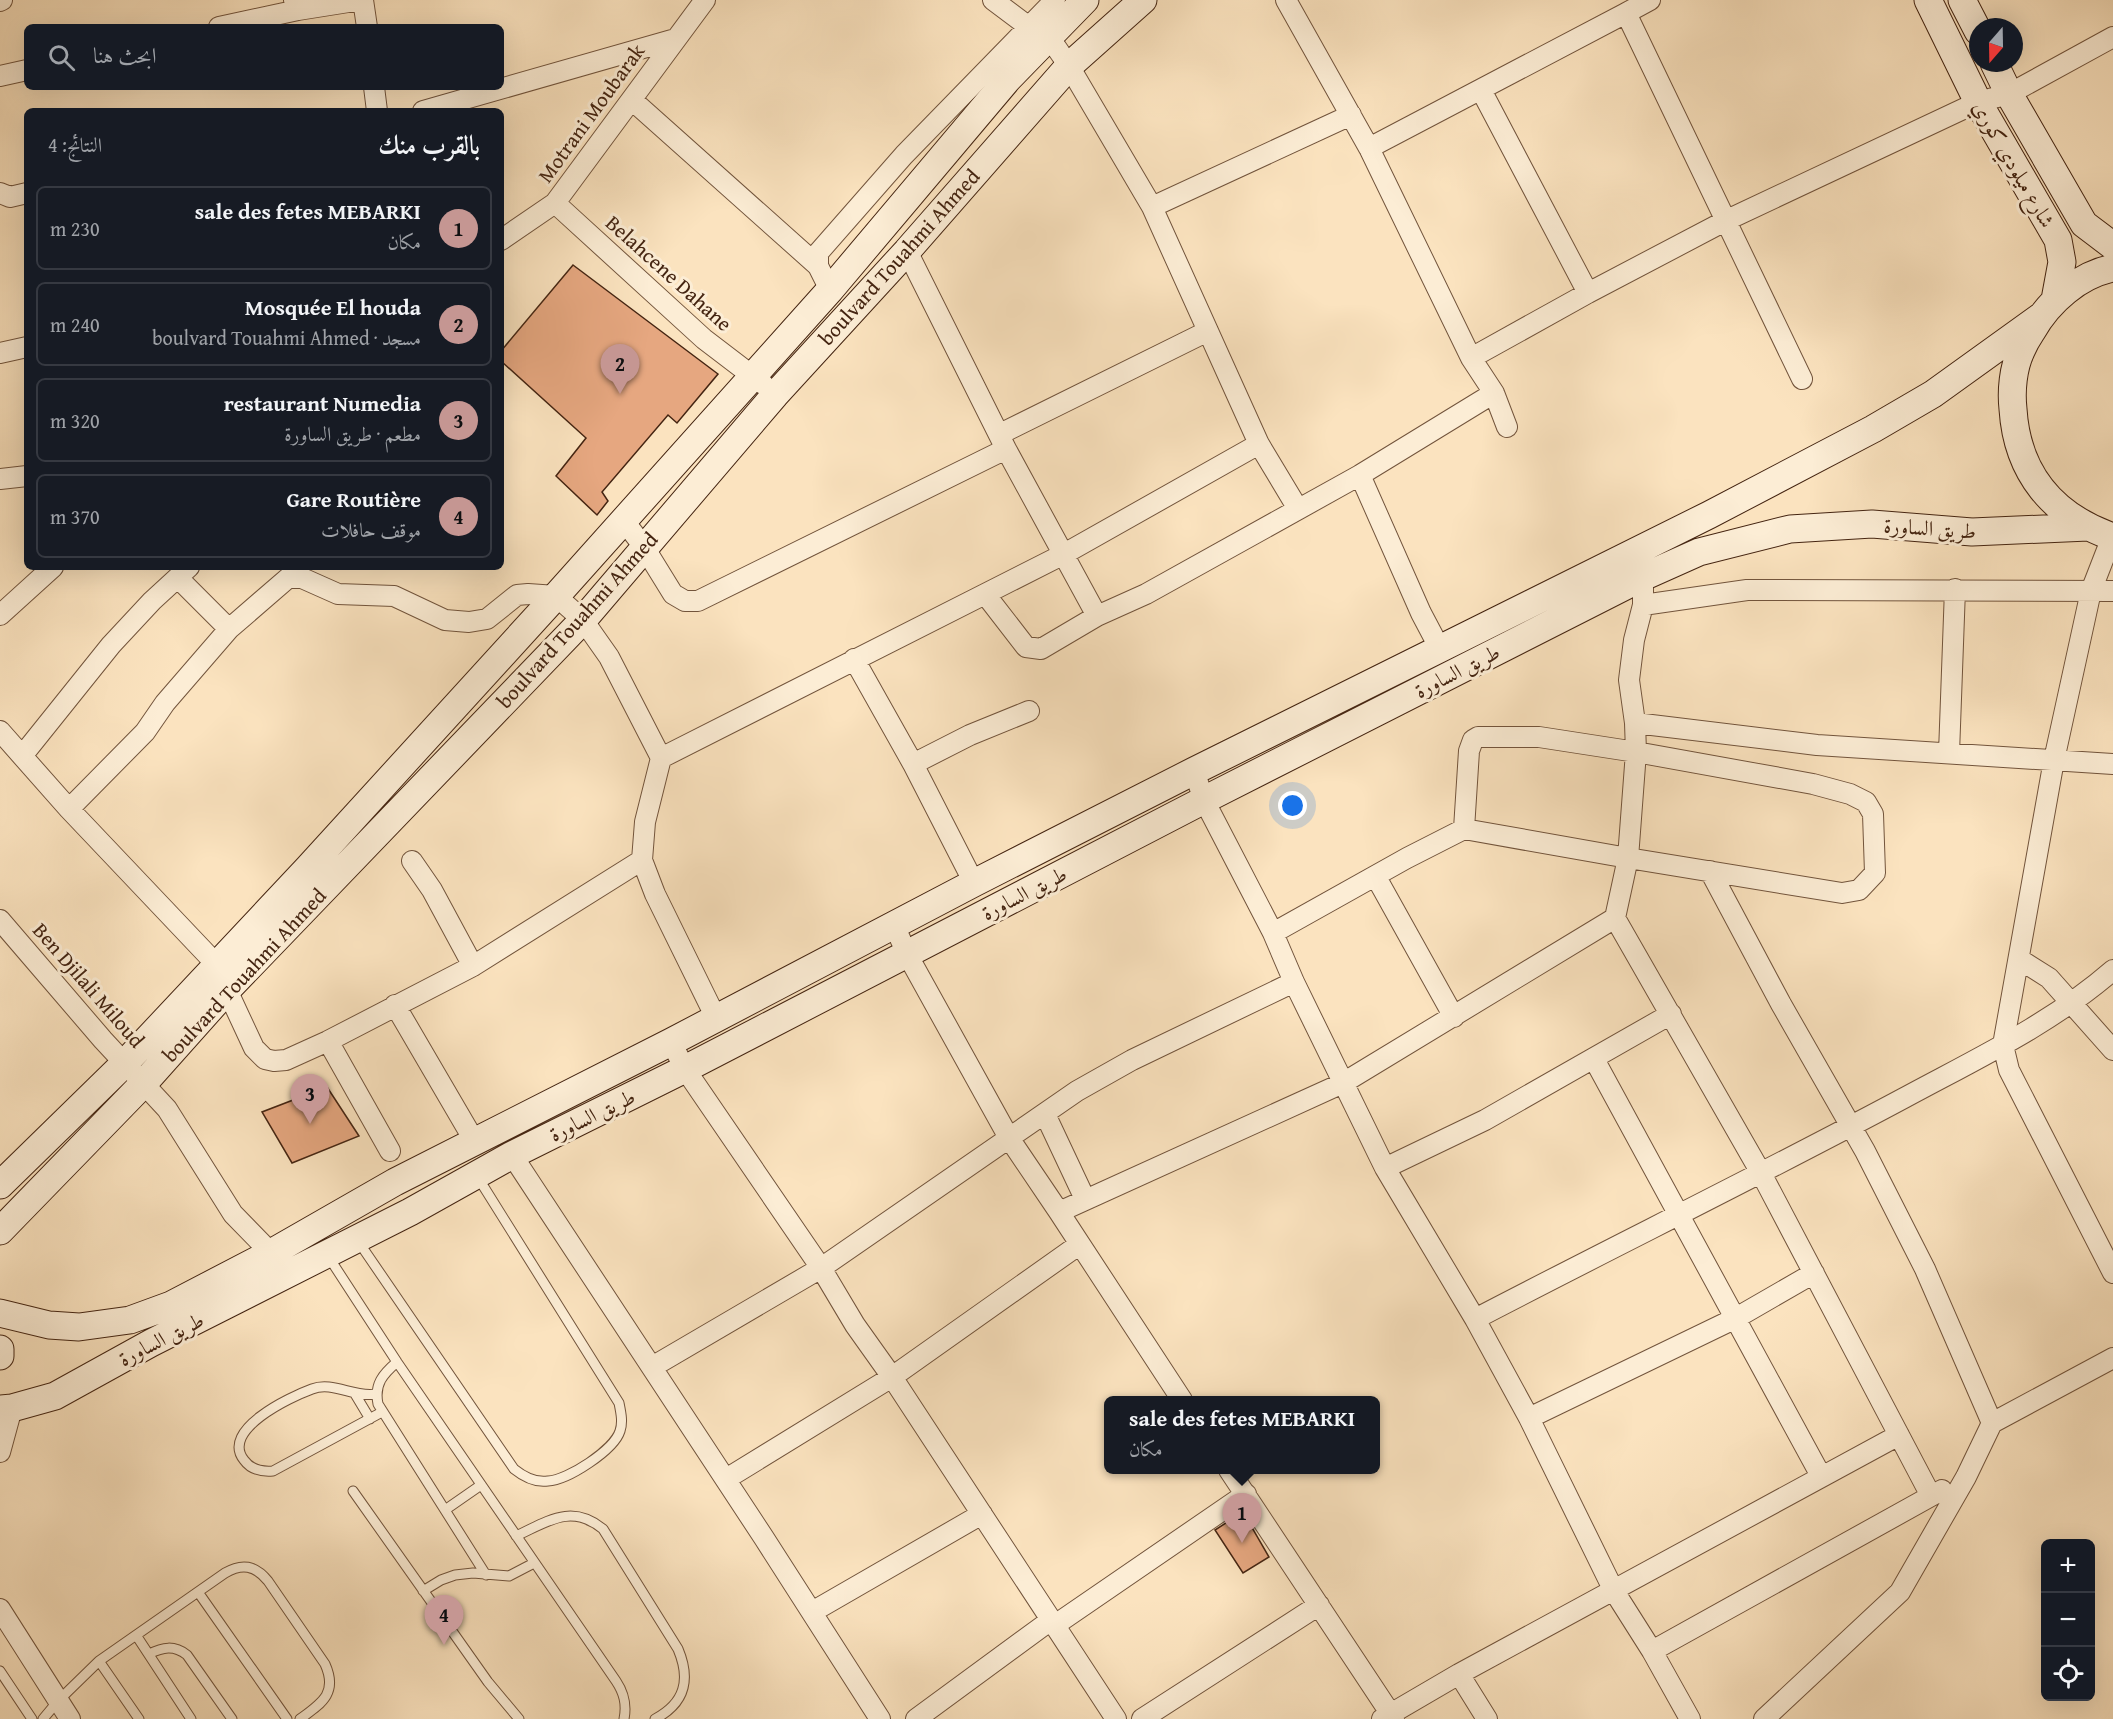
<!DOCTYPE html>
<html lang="ar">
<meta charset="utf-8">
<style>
body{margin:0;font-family:"Gentium Book Plus",Amiri,serif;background:#242831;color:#f1f3f6;direction:rtl}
.controls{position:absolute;right:18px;bottom:18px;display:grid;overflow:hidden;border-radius:9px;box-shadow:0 6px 24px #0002}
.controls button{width:54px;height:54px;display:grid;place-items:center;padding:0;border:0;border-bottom:2px solid #363941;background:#171b24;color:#f1f3f6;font:30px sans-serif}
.compass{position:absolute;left:1969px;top:18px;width:54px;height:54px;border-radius:50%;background:#171b24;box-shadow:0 6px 24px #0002;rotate:200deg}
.you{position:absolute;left:1293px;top:806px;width:21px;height:21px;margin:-15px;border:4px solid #fff;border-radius:50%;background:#1a73e8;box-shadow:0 0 0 9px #1a73e833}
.badge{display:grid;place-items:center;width:39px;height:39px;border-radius:50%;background:#c59692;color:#111;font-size:20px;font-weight:700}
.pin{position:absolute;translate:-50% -50px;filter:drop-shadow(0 2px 3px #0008)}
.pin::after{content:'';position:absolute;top:32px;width:21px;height:18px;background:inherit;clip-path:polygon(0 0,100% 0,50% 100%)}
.popup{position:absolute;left:1104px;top:1396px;width:276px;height:78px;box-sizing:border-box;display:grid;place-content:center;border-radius:9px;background:#171b24;filter:drop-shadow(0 2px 4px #0005);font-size:20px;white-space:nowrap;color:#9ea1a6}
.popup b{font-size:22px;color:#f1f3f6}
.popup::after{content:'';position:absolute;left:50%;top:100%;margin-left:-12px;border:12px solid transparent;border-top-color:#171b24}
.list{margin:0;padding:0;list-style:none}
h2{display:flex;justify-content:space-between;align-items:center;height:78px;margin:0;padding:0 24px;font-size:26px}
h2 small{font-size:20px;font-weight:400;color:#9ea1a6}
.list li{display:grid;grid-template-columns:39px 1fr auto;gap:18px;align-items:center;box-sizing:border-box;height:84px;margin:0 12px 12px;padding:0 12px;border:2px solid #363941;border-radius:9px}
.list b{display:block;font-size:22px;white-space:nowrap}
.list p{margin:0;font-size:20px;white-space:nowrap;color:#9ea1a6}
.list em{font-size:20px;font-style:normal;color:#9ea1a6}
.icon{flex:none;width:33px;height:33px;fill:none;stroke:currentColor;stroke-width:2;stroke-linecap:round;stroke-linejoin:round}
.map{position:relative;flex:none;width:2113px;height:1719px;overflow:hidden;direction:ltr}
.search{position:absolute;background:#171b24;box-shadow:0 6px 24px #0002;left:24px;top:24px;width:480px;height:66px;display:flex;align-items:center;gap:15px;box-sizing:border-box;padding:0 21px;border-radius:9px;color:#9ea1a6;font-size:22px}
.panel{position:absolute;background:#171b24;box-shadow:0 6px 24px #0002;left:24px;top:108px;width:480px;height:462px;border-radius:9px;direction:rtl}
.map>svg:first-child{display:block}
</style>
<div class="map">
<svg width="2113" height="1719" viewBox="0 0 2113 1719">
<rect width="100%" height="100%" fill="#fbe3bf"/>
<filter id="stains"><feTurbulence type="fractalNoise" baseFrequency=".00333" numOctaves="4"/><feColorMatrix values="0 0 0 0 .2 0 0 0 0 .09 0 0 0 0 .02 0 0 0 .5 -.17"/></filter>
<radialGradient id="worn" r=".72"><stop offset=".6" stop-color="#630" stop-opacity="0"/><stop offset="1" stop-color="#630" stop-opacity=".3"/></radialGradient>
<path fill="#e6a780" stroke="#442411" stroke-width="1.5" d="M573,265L718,374L677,423L668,415L602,492L608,501L597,515L556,476L586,438L501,361V351Z
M327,1087L359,1136L292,1163L262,1112Z
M1243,1512L1269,1557L1243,1573L1215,1530Z"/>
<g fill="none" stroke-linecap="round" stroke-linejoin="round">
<defs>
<path id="service" d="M358,1241L514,1469C524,1477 535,1483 548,1481C568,1480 614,1450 620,1431C623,1422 621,1413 619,1403L477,1176
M328,1256L397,1362L616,1681C624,1693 627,1704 624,1719
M397,1362C383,1374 374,1384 378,1404L486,1575
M355,1394L370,1419
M376,1394C354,1398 333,1381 312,1389C290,1397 220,1430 244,1460C251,1470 261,1472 273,1471L382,1412
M353,1491L488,1682L519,1719
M445,1510L481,1485
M516,1536C547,1522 571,1503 603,1529L678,1649C691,1680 685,1703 655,1719
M423,1591L441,1580L455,1575L473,1573L509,1576L534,1563
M198,1592L287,1719
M136,1635L191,1719
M149,1654C163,1647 174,1645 187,1655L232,1719
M99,1661L139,1719
M0,1671L32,1719
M43,1719L58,1701L99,1661L225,1573C242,1563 255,1565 268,1581L325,1664C338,1693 322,1703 300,1719"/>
<path id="minor" d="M294,0L298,10L361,0
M363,0L367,27
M993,0L1029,27L1049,37L1069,66L1152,207L1259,444L1298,509
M1286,0L1369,148L1471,358L1494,393L1507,427
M1650,0L1626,13L1802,379
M0,1L2,0
M219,27L298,10
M0,76L27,70
M374,87L377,111
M1481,90L1588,293
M632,100L818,266
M423,111L675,39
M1369,148L1626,13
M0,193L10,197L27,193
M555,203L704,339L763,384
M1152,207L1351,115
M501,240L555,203L705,0
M907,251L1006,449L1097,616
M830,290L818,266V253L904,155L1055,0
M0,353L27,347
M1471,358L1588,293L1725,221L1978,102L2009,94L2113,37
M1000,434L1208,331
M1360,475L1421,613L1440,649
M0,479L27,476
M624,521L644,547L673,594L685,601H698L1006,449
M2112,537L2091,591L2054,760L2003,1045L2009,1070L2113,1273
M178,578L229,629
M985,594L1064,554L1259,444
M1643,605L1747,590L2113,591
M0,615L53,567
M854,659L913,764L974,883
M1635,723L1817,745L2113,764
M0,731L69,809L217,965
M1949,753L1955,589
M22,756L111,645L152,601L189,567
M661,758L985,594L1026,647L1041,649L1097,616L1146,594L1360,475L1494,393
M913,764L970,735L1029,711
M1194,771L1204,800L1273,933L1294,982L1385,1168L1475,1319L1529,1418L1614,1591L1652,1651L1690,1719
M69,809L145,732L165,703L229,629L288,578H302L338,594L394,596L445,620L469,622L487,619L517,595L528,594L556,596L583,620L609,657L661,758L645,822L642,860L655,894L716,1018
M1464,829L1469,751L1473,740L1478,737H1539L1636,752L1813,784L1850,794L1866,802L1873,814L1875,873L1859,890L1842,893L1628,858L1636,752L1635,723L1629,680L1634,640L1643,605V577
M412,861L432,890L473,966
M1710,871L1781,1004L1865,1151L1925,1269L1992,1423L1966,1477L1900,1592L1764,1719
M1376,877L1454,1017
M0,920L103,1040L167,1109L233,1214L271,1253
M894,925L907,954L1009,1138L1059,1212L1182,1400
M1273,933L1407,858L1464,829L1628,858L1615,918L1761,1173L1931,1496
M2019,959L2049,978L2113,1050
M227,990L254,1048L265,1059L274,1061L286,1060L328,1041L390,1151
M395,1005L475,1142
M328,1041L473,966L642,860
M671,1042L685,1069L821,1268L855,1325L892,1377L1116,1719
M1594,1059L1821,1476
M1045,1114L1085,1199
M512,1155L764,1538L880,1719
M1385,1168L1485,1120L1671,1014
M1059,1212L1343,1083L1615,918
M1475,1319C1617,1245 1762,1174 1904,1098C1976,1059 2051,1024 2113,970
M652,1367L821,1268L1077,1091L1132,1060L1294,982
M1529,1418L1736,1318L1814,1273
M1992,1423L2113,1358
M0,1452L12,1408
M1229,1470L1394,1719
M726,1479L892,1377L1080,1244
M0,1609L70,1719
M812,1612L982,1514
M1055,1625L1246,1494
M1652,1651L1942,1490
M1459,1674L1487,1719
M916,1719L1051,1620
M1142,1719L1319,1605
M1382,1719L1459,1674L1899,1435"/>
<path id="secondary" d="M1928,0L1978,102L2058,240L2062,262L2055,300
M1962,0L1978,31
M1994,63L2009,94L2084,224L2113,246
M2113,268C2079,275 2049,301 2032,331C2028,337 2024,344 2021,351C2013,368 2011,391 2013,409C2017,473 2053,516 2113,537
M0,1185L125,1063L308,868L556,596L830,290L1008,79L1085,0
M0,1231L144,1083L227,990L583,620L775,395L907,251L1069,66L1143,0
M0,1313L49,1325L79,1327L130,1320L171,1305L271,1253L395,1182L671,1042L974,883L1194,771L1709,515L1873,429L1933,394L2040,317
M0,1349V1356
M0,1409L12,1408L55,1396L151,1343L410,1212L512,1155L685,1069L1204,800L1643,577L1699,552L1790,529L1872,524L1972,532L2088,527"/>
</defs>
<use href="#service" stroke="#72543c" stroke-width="11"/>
<use href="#minor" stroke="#72543c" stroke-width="22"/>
<use href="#secondary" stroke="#442411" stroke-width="29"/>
<use href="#service" stroke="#fcedd5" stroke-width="9"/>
<use href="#minor" stroke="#fcedd5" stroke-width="20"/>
<use href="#secondary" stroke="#fcedd5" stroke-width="27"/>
</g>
<g text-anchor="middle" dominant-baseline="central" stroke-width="6" stroke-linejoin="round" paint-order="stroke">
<g font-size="21" fill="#442411" stroke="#fcedd5">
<text transform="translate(591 113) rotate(-54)">Motrani Moubarak</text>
<text transform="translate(2014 164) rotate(60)">شارع ميلودي كوري</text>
<text transform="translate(899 257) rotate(-48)">boulvard Touahmi Ahmed</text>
<text transform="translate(669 273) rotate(42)">Belahcene Dahane</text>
<text transform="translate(1930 528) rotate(4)">طريق الساورة</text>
<text transform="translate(577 620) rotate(-48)">boulvard Touahmi Ahmed</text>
<text transform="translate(1457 671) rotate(-27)">طريق الساورة</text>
<text transform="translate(1024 893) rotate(-27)">طريق الساورة</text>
<text transform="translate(244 975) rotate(-47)">boulvard Touahmi Ahmed</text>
<text transform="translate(89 985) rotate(49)">Ben Djilali Miloud</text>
<text transform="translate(592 1115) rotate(-26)">طريق الساورة</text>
<text transform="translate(161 1339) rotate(-27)">طريق الساورة</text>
</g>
</g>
<rect width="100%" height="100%" filter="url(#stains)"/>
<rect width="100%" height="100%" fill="url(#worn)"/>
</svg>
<div class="controls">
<button>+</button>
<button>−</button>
<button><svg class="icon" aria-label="locate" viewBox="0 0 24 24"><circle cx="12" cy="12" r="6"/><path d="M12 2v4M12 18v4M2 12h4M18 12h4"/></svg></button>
</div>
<svg class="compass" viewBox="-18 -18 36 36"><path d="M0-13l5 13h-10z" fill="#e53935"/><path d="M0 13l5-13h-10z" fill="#9ea1a6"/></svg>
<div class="you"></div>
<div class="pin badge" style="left:1242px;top:1543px">1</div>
<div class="popup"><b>sale des fetes MEBARKI</b>مكان</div>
<div class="pin badge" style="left:620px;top:394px">2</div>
<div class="pin badge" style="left:310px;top:1124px">3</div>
<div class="pin badge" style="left:444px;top:1645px">4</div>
<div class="search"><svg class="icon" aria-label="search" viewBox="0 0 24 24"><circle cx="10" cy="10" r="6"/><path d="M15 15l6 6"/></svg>ابحث هنا</div>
<section class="panel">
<h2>بالقرب منك<small>النتائج: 4</small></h2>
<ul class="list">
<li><span class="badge">1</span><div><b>sale des fetes MEBARKI</b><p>مكان</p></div><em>230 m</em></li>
<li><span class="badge">2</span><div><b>Mosquée El houda</b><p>مسجد · boulvard Touahmi Ahmed</p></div><em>240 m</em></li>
<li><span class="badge">3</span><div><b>restaurant Numedia</b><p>مطعم · طريق الساورة</p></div><em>320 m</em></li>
<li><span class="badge">4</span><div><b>Gare Routière</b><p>موقف حافلات</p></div><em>370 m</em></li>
</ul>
</section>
</div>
